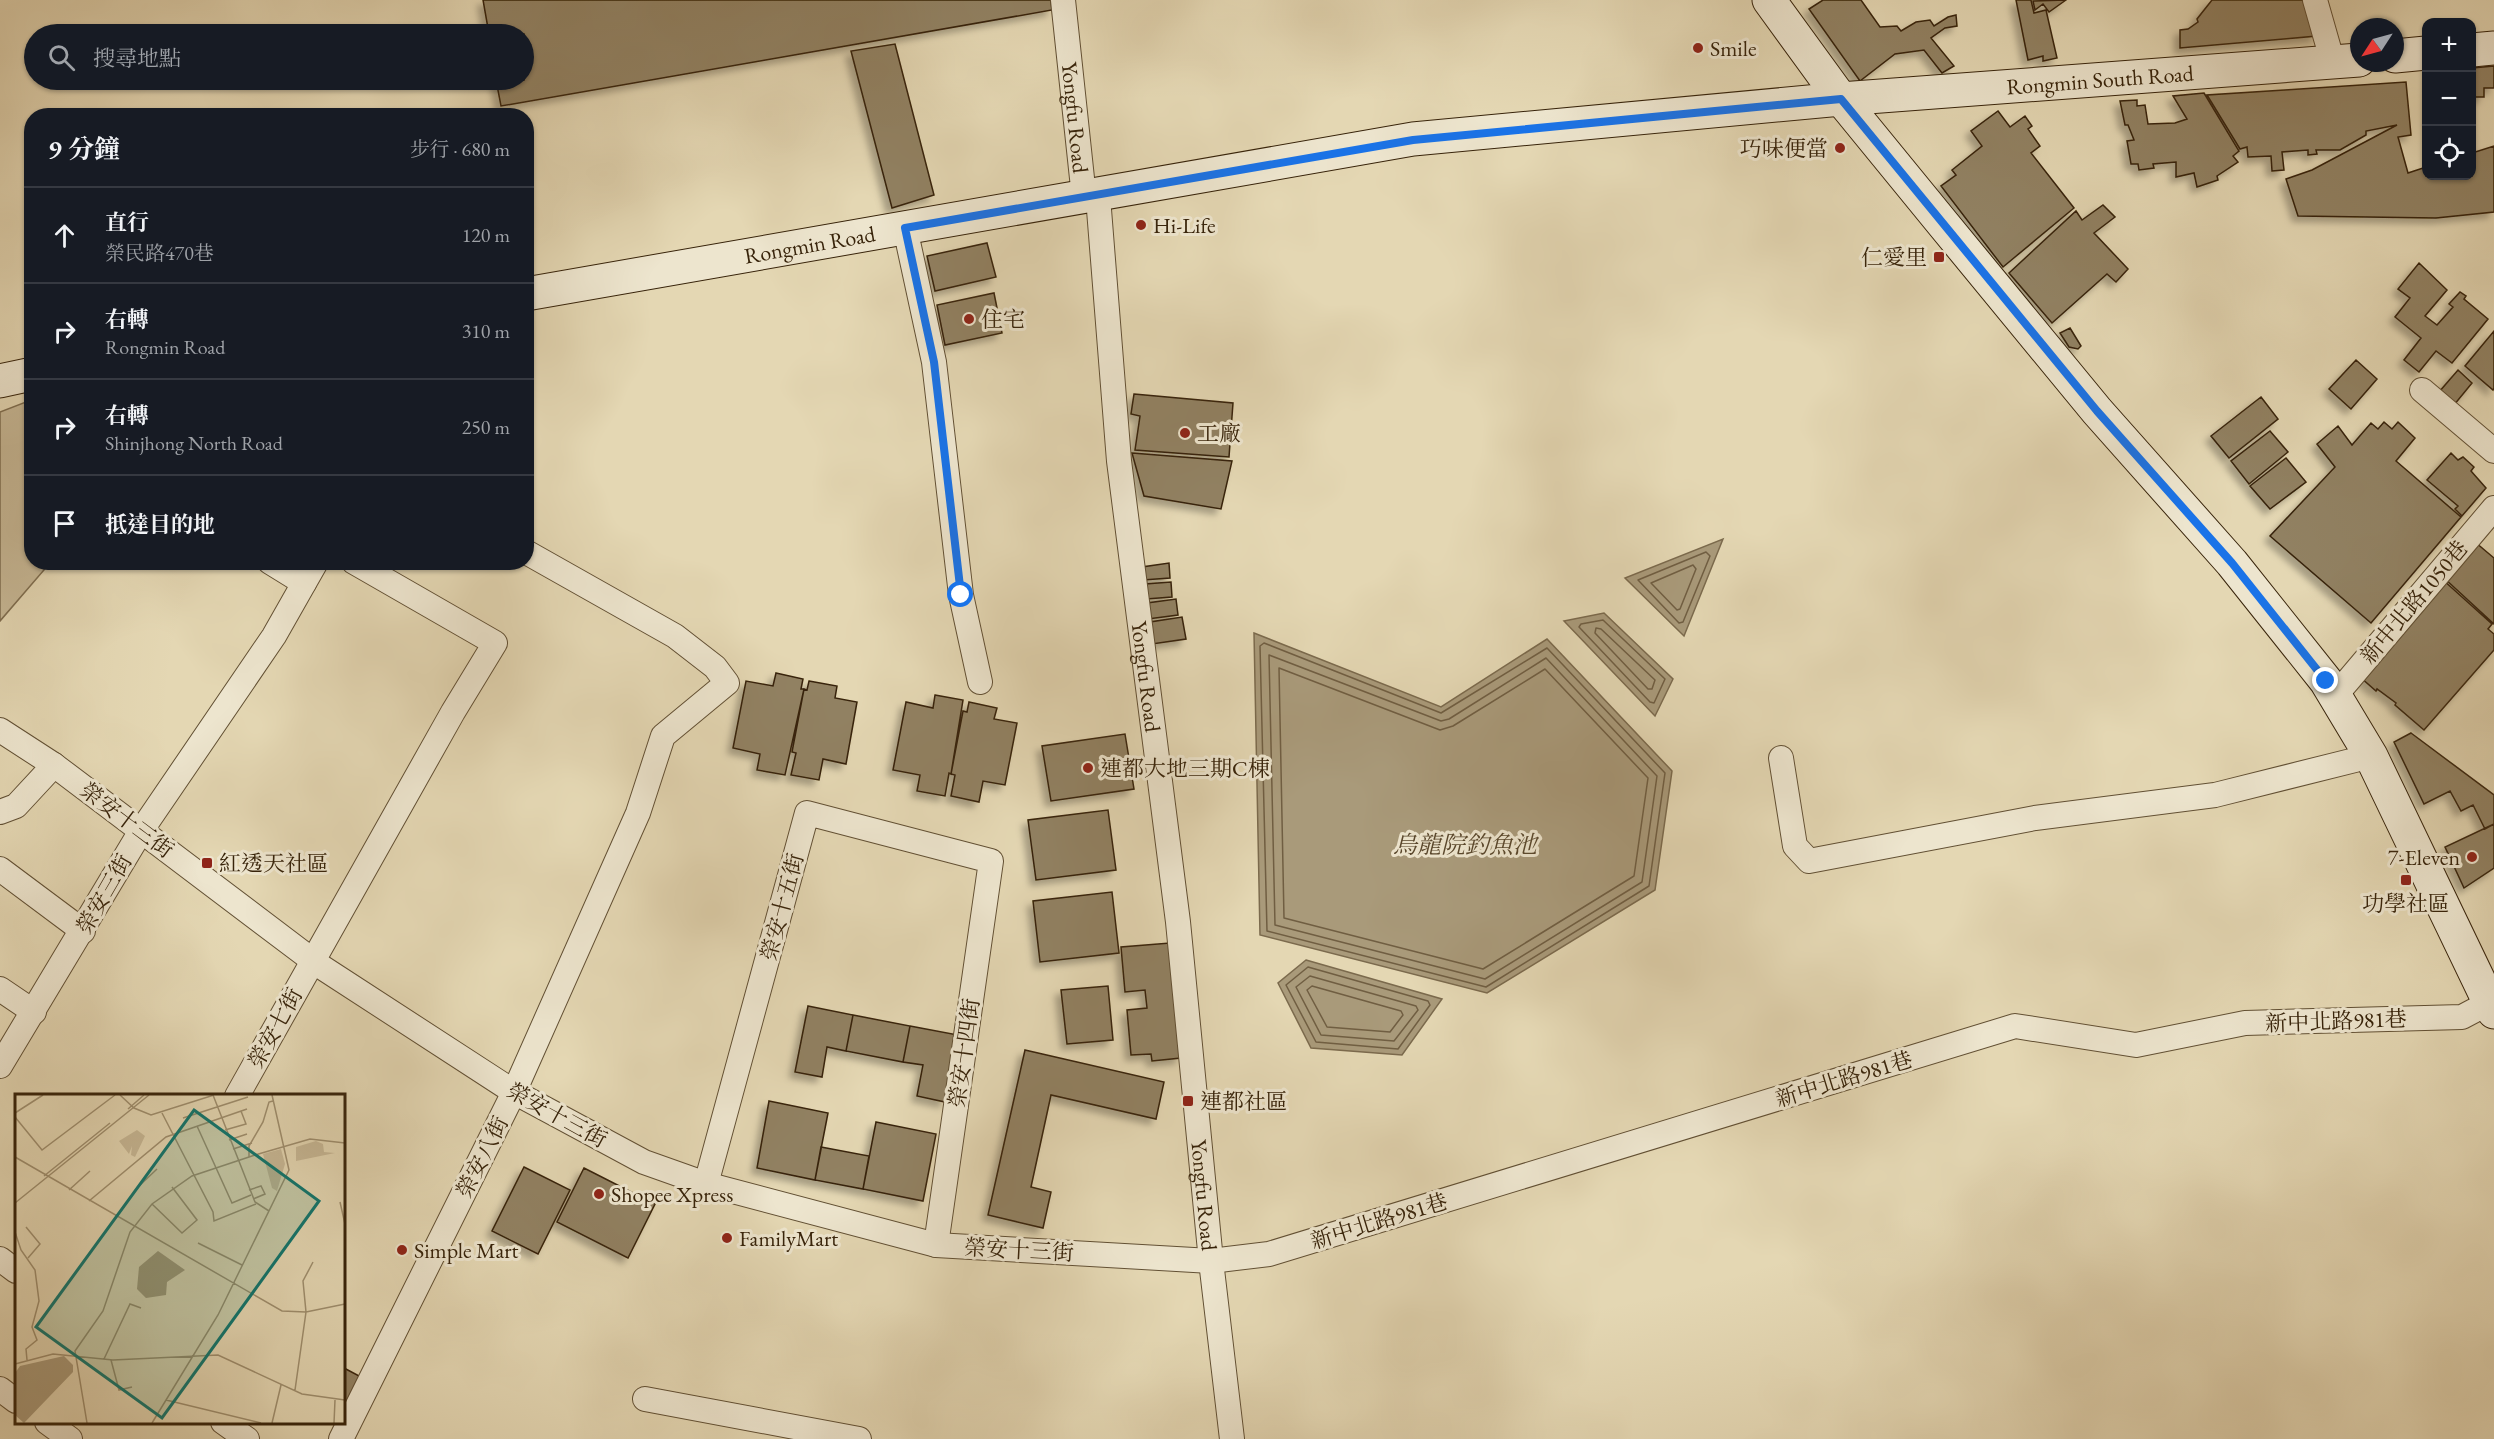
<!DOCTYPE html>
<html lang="zh-TW">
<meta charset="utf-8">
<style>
body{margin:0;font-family:"EB Garamond","Noto Serif TC",serif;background:#20242c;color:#f1f3f6}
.controls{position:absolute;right:18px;top:18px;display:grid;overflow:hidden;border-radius:12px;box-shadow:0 2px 4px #0004}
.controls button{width:54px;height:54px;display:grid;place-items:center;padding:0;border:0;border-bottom:2px solid #363941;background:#171b24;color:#f1f3f6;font:30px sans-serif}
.compass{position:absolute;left:2350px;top:18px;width:54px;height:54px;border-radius:50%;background:#171b24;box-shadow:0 2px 4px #0004;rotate:234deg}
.stop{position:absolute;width:18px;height:18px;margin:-14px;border:4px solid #1a73e8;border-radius:50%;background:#fff}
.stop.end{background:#1a73e8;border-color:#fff;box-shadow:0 2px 6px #0008}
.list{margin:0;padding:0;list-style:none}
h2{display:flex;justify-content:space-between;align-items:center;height:78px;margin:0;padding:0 24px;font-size:26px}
h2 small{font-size:20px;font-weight:400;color:#9ea1a6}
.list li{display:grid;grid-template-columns:39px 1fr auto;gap:18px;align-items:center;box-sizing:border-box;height:96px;padding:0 24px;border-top:2px solid #363941}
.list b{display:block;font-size:22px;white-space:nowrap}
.list p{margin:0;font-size:20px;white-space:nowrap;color:#9ea1a6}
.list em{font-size:20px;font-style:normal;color:#9ea1a6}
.icon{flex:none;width:33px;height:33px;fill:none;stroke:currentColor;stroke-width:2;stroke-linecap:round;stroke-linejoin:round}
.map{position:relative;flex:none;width:2494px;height:1439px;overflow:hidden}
.search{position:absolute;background:#171b24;box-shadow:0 2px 4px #0004;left:24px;top:24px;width:510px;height:66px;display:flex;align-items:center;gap:15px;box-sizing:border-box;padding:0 21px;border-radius:33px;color:#9ea1a6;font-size:22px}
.panel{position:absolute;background:#171b24;box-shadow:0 2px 4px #0004;left:24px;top:108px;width:510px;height:462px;border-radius:24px}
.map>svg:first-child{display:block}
</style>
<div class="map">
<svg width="2494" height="1439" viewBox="0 0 2494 1439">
<defs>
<filter id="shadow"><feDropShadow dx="-5.5" dy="5.5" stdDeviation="3" flood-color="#0004"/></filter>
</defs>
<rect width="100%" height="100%" fill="#e4d7b3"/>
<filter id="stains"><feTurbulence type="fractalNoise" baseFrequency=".00333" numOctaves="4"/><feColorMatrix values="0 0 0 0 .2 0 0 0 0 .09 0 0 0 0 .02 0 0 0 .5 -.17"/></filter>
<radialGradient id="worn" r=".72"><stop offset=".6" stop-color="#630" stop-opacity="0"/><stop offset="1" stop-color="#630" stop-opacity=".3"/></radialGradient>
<path fill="#c7b896" stroke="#7f6e50" stroke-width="1.5" d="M31,400L32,562L50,563L0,621V412Z"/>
<path fill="#a99a7a" stroke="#7b6a4d" stroke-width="1.5" d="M1723,539L1684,636L1625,578Z
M1604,613L1673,679L1655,716L1564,621Z
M1254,633L1441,707L1547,639L1672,771L1655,890L1487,993L1260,935Z
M1306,960L1442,999L1402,1055L1311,1048L1278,983Z"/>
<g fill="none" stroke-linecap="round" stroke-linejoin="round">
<path stroke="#705e42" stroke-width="1.5" d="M1706,552L1710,556L1683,622L1679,623L1638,580Z
M1693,565L1696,569L1680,609L1677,610L1651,583Z
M1603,620L1665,679L1654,703L1650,702L1579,627L1581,624Z
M1596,628L1601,629L1655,680L1652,689H1648L1595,633Z
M1264,643L1441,713L1547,648L1665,773L1649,886L1486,987L1267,931L1260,646Z
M1269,655L1441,721L1449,719L1546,658L1657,776L1642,882L1485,979L1275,925Z
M1279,668L1440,730L1453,726L1545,669L1648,778L1634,876L1483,969L1284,918Z
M1308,967L1428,1001L1430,1005L1398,1049L1316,1042L1286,985Z
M1310,976L1416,1006L1418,1010L1394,1041L1321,1035L1296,987Z
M1312,986L1401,1011L1403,1015L1390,1032L1327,1027L1307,990Z"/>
</g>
<path fill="#918162" stroke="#37230a" stroke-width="1.5" filter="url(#shadow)" d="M483,0H1051L1052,10L501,106L496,80H524V34H489Z
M1823,0H1861L1880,27L1897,26L1901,31L1916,22L1930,20L1934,26L1948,17L1956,15L1957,26L1945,28L1931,38L1954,66L1942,73L1924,50L1895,54L1860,81L1809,9Z
M2016,0H2031L2034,13L2046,10L2057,58L2043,61V56L2028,60Z
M2066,0L2049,12L2043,4L2035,10L2033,1Z
M2212,0H2311L2317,36L2180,48V30L2188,29L2198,22L2197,19Z
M895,44L934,195L892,208L851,51Z
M2494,66V88H2484V97H2472V68Z
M2406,82L2411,135L2398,137L2408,173L2426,167V176H2472V153L2494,146V212L2436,218L2298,216L2286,179L2312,170L2397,125L2366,131V135L2340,150H2316L2317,154L2308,155V150L2282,152L2284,170L2272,171L2271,156L2248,157L2247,147L2240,149L2207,95Z
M2204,93L2239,151L2233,156L2238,162L2217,176L2218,180L2197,187L2194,173L2176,177V162L2153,164L2154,168L2139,170L2138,164H2131L2127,141L2134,140L2128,125H2125L2120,101L2137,100V106L2145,105L2148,124L2175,123L2187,119L2173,96Z
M1998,111L2010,127L2025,116L2032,126L2028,129L2040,146L2031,153L2074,208L2003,267L1941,186L1956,175L1952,170L1982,146L1971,131Z
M2103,205L2115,217L2094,233L2128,269L2116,282L2107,274L2052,323L2009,273L2076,211L2082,220Z
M987,243L996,277L935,291L927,256Z
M2419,263L2447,290L2425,316L2437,325L2453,307L2449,304L2460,292L2466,296L2464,299L2488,319L2452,363L2436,351L2419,372L2404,360L2421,338L2395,317L2410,298L2398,289Z
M994,293L1002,333L945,345L937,305Z
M2070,328L2081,346L2078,349L2069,347L2060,333Z
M2494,331V388L2493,390L2465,366Z
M2356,360L2377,379L2351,409L2329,389Z
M2458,370L2472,383L2454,405L2439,392Z
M1134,394L1233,403L1229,457L1135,450L1140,416L1131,414Z
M2261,397L2278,419L2229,458L2211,436Z
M2384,422L2392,429L2398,422L2415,438L2396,461L2461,517L2371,623L2270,536L2335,467L2317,444L2338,426L2352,445L2371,423L2378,429Z
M2270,431L2288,452L2249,484L2231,461Z
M1132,453L1232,461L1221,509L1144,496Z
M2451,453L2458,460L2463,457L2474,467L2471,471L2486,488L2462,516L2455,509L2458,506L2427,480Z
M2286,458L2306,482L2270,509L2250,486Z
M2475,542L2494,558V624L2444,578Z
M1169,563L1170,578L1143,580L1142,567Z
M2442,579L2492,624L2488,629L2494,634V650L2424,730L2395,705L2396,703L2377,689L2376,691L2360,677Z
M1171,582L1172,597L1146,599L1145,584Z
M1176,599L1178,615L1148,619L1147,603Z
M1182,617L1186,639L1152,644L1150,622Z
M776,673L803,679L801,689H804L785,775L757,770L760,754L733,748L746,681L773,686Z
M809,681L837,686L835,698L857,702L846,764L823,759L819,780L791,775L796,753L792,752L804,689L807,690Z
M935,695L963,700L951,774L949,773L945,796L917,791L920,775L893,770L906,702L933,708Z
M969,702L997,708L994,719L1017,723L1005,785L983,781L979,802L951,796L955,775L951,774L963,711L967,712Z
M2411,733L2494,795V824L2485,829L2473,805L2461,811L2450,791L2424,804L2394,742Z
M1125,734L1134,789L1051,801L1042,746Z
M1108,810L1116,870L1036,880L1028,820Z
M2494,824V868L2464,888L2445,847Z
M1112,892L1119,953L1040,962L1033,901Z
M1170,943L1181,1058L1152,1061L1151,1054L1131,1055L1127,1010L1147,1008L1145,990L1125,992L1121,947Z
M1108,986L1113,1040L1067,1044L1061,990Z
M808,1006L853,1015L846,1051L827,1047L822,1077L795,1072Z
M853,1015L910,1026L903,1062L846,1051Z
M910,1026L958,1035L945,1102L917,1096L923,1065L903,1062Z
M1025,1050L1164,1082L1156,1119L1051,1095L1031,1187L1051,1192L1043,1228L988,1215Z
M769,1101L828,1113L815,1180L757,1168Z
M876,1122L936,1134L923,1201L863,1189Z
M821,1147L869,1156L863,1189L815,1180Z
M524,1167L570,1190L538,1254L492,1231Z
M584,1168L655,1204L628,1258L557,1222Z
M344,1368L363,1378L344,1416Z"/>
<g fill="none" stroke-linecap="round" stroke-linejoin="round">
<defs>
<g id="street">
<path id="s1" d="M1063,0L1084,197H1098L1119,461L1178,922L1211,1261L1232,1439"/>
<path d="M2315,0L2333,63"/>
<path d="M905,228L934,362L961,595L980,682"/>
<path d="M2422,390L2494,451"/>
<path d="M270,562L304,583"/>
<path d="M2335,696L2494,508"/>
<path d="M0,730L54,765L320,966L514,1092L644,1162L706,1184L936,1245L1211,1261L1269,1254L2015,1026L2136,1045L2245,1023L2462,1017L2494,1000"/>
<path d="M1781,758L1795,846L1809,861L2035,818L2215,795L2371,756"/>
<path d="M0,812L16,806L54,765"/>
<path d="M0,869L83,931"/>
<path d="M0,989L34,1012"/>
<path d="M0,1066L141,831L274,636L316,562"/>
<path d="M237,1096L453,712L495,643L354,562"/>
<path d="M706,1184L807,813L991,861L936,1245"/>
<path d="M0,1259L16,1271"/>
<path d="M0,1389L16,1401"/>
<path d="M645,1399L859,1439"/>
<path d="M47,1422L70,1439"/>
<path d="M223,1422L247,1439"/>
<path d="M341,1439L514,1092L638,813L663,736L727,683L715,667L675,636L526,552"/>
</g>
<g id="secondary">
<path d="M1769,0L1841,99L1944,225L2097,411L2232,563L2326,681L2371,756L2494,1012"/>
<path d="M2472,50L2494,48"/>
<path d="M2395,56L2426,53"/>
<path id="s2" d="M526,294L1413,139L1841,99L2359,60"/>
<path d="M0,381L32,374"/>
</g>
</defs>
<use href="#street" stroke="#625034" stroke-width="26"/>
<use href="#secondary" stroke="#37230a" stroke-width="35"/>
<use href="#street" stroke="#ede5ce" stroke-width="24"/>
<use href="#secondary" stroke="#ede5ce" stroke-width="33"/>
</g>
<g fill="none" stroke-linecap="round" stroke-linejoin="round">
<path stroke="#1a73e8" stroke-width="8" d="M961,595L934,362L905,228L1413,140L1841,99L2097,411L2232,563L2326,681"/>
</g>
<g fill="#8f2418" stroke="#ede5ce" stroke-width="2">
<circle cx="1698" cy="48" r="6"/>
<circle cx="1840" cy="148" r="6"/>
<circle cx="1141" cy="225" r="6"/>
<rect x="1933" y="251" width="12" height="12" rx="3"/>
<circle cx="969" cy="319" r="6"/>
<circle cx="1185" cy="433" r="6"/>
<circle cx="1088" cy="768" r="6"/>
<circle cx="2472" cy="857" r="6"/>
<rect x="201" y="857" width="12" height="12" rx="3"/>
<rect x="2400" y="874" width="12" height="12" rx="3"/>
<rect x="1182" y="1095" width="12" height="12" rx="3"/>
<circle cx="599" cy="1194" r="6"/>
<circle cx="727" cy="1238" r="6"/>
<circle cx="402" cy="1250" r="6"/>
</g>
<g text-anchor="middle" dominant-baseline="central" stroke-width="6" stroke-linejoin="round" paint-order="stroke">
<g font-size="22" fill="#37230a" stroke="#ede5ce" text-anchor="start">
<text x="1710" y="48">Smile</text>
<text x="1828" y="148" text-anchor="end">巧味便當</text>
<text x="1153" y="225">Hi-Life</text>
<text x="1927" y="257" text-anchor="end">仁愛里</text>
<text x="981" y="319">住宅</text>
<text x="1197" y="433">工廠</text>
<text x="1100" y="768">連都大地三期C棟</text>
<text x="2460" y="857" text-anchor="end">7-Eleven</text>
<text x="219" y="863">紅透天社區</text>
<text x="2406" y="903" text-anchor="middle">功學社區</text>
<text x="1200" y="1101">連都社區</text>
<text x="611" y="1194">Shopee Xpress</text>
<text x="739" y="1238">FamilyMart</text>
<text x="414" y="1250">Simple Mart</text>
</g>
<g font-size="22" fill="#37230a" stroke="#ede5ce">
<text stroke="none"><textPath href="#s2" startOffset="1590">Rongmin South Road</textPath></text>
<text stroke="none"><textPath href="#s1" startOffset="118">Yongfu Road</textPath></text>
<text stroke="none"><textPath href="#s2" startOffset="288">Rongmin Road</textPath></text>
<text transform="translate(2414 602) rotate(-50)">新中北路1050巷</text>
<text stroke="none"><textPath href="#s1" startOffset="694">Yongfu Road</textPath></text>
<text transform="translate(127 820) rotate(37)">榮安十三街</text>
<text transform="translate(104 894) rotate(-60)">榮安三街</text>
<text transform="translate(782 907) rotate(-75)">榮安十五街</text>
<text transform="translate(2336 1021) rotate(-2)">新中北路981巷</text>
<text transform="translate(275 1028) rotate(-61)">榮安七街</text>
<text transform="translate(964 1053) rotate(-82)">榮安十四街</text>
<text transform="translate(1844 1079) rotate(-17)">新中北路981巷</text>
<text transform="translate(557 1115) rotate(29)">榮安十三街</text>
<text transform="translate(482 1157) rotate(-63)">榮安八街</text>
<text stroke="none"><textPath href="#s1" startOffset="1216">Yongfu Road</textPath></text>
<text transform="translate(1379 1221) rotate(-17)">新中北路981巷</text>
<text transform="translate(1019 1250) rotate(3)">榮安十三街</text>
</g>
<g font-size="24" font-style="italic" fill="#59472c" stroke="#ede5ce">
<text x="1465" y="844">烏龍院釣魚池</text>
</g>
</g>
<g transform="translate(15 1094)">
<rect width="330" height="330" fill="#e4d7b3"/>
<path d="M122,36L130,42L120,63L116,61L117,52L114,60L104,47ZM301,47L308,50L309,58L320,59L281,67V53ZM266,55L270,70L262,97L257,94L248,60Z" fill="#c7b896"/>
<path d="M143,157L170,176L152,188L151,201L131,204L122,195L124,173ZM49,262L58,271V278L9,329L0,321V279L5,272Z" fill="#a99a7a"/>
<path fill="none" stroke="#9f8f6f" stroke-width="1.5" d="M105,1L119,14L136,21L199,1M198,1L240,108L254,117M113,15L129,1M0,19L28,1M147,19L198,118L199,127L241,110M0,23L27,56L100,1M168,24L233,3M182,32L217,109L236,101M210,36L231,30L226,17M214,46L232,40M218,55L237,49M0,63L267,217L291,218L330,210M234,63V52L248,28L254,8L258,7M29,82L95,29M124,92L142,75M54,96L75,77M234,96L246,92L250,100L238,105M74,107L151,43L232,15M325,108L330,130M0,109L134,1M137,110L167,139L182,126L157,93M11,133L25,150L13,164M0,138L6,156L20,176L24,207L17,233L22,246L11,255L12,266M183,149L227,171M89,265L115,210L126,214M96,266L104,296L117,293M0,270L38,260L98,266L203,261L287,300L330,306M280,296L291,218L288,187L298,168M151,306L246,329M72,329L60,257L88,217L115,138L137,110L177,82L240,61L295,45L330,49M137,329L203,221L274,76L257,1M257,329L266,291M319,329L320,306"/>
<path fill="#0f766e" fill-opacity="0.15" stroke="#0f766e" stroke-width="3" d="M179,16L304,107L147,324L21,233Z"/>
<rect width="330" height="330" fill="none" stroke="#37230a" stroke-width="3"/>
</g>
<rect width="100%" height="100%" filter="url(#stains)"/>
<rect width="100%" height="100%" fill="url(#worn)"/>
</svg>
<div class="controls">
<button>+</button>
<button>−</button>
<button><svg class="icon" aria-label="locate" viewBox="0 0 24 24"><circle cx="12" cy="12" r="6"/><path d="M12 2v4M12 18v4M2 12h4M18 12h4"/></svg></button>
</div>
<svg class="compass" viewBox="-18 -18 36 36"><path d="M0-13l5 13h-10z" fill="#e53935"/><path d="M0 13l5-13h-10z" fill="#9ea1a6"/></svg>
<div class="stop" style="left:961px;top:595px"></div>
<div class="stop end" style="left:2326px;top:681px"></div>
<div class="search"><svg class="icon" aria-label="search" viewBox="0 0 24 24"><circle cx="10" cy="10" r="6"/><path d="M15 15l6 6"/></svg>搜尋地點</div>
<section class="panel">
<h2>9 分鐘<small>步行 · 680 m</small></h2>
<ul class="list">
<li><svg class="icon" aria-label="ahead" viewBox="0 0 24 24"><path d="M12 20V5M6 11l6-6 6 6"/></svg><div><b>直行</b><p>榮民路470巷</p></div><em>120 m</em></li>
<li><svg class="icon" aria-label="right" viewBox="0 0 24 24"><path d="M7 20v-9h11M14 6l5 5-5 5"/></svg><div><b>右轉</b><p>Rongmin Road</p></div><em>310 m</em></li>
<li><svg class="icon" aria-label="right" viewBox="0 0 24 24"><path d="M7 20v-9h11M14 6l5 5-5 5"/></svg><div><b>右轉</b><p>Shinjhong North Road</p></div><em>250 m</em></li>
<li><svg class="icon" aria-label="arrive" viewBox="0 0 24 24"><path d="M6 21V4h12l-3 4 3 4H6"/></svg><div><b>抵達目的地</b></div></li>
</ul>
</section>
</div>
